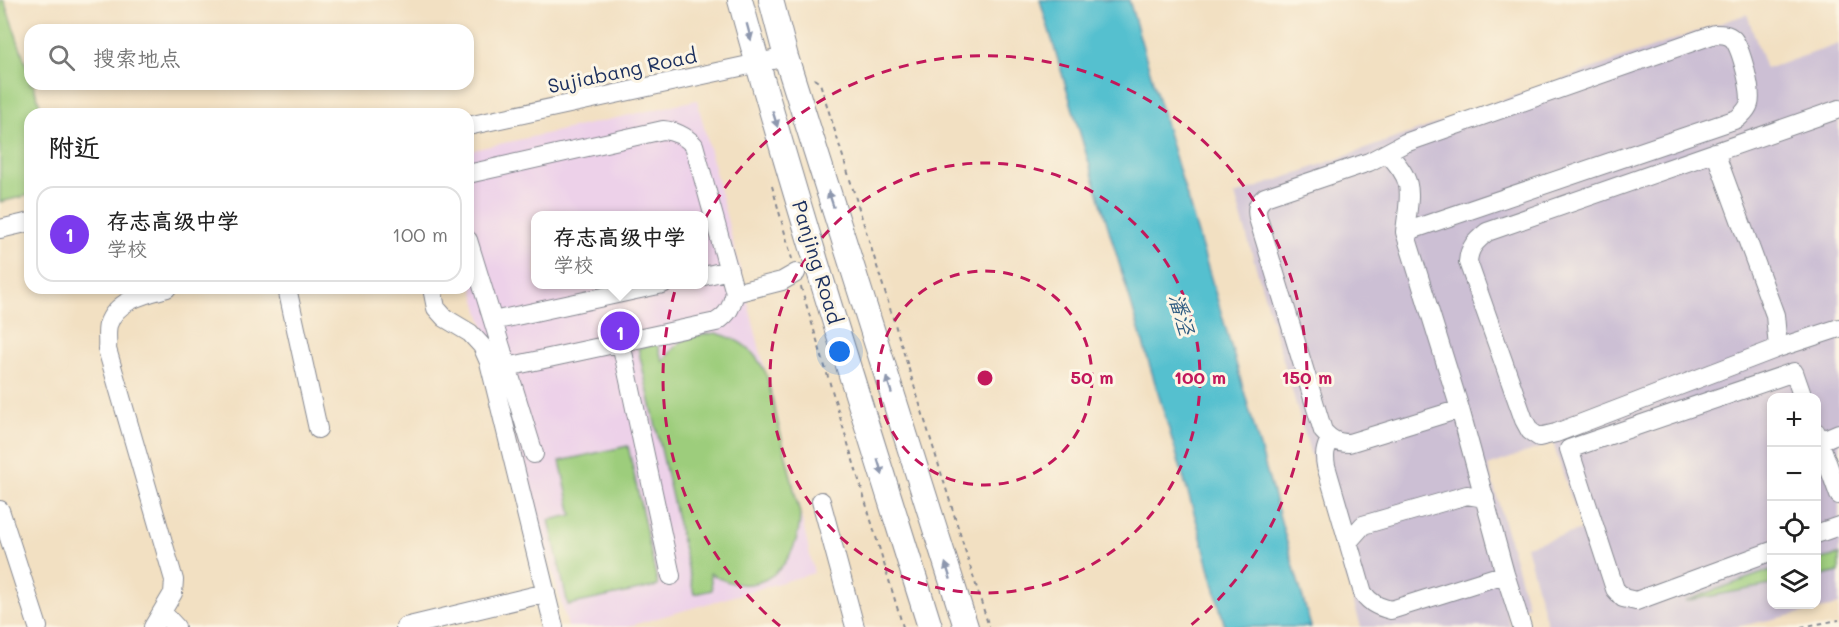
<!DOCTYPE html>
<html lang="zh">
<meta charset="utf-8">
<style>
body{margin:0;font-family:Mali,"LXGW WenKai TC",sans-serif;background:#f6f6f6;color:#222}
.controls{position:absolute;right:18px;bottom:18px;display:grid;overflow:hidden;border-radius:12px;box-shadow:0 3px 9px #0003}
.controls button{width:54px;height:54px;display:grid;place-items:center;padding:0;border:0;border-bottom:2px solid #e0e0e0;background:#fff;color:#222;font:30px sans-serif}
.you{position:absolute;left:840px;top:352px;width:21px;height:21px;margin:-15px;border:4px solid #fff;border-radius:50%;background:#1a73e8;box-shadow:0 0 0 9px #1a73e833}
.badge{display:grid;place-items:center;width:39px;height:39px;border-radius:50%;background:#7c3aed;color:#fff;font-size:20px;font-weight:700}
.pin{position:absolute;translate:-50% -50%;border:3px solid #fff;box-shadow:0 2px 6px #0006}
.popup{position:absolute;left:531px;top:211px;width:177px;height:78px;box-sizing:border-box;display:grid;place-content:center;border-radius:12px;background:#fff;filter:drop-shadow(0 2px 4px #0005);font-size:20px;white-space:nowrap;color:#767676}
.popup b{font-size:22px;color:#222}
.popup::after{content:'';position:absolute;left:50%;top:100%;margin-left:-12px;border:12px solid transparent;border-top-color:#fff}
.list{margin:0;padding:0;list-style:none}
h2{display:flex;justify-content:space-between;align-items:center;height:78px;margin:0;padding:0 24px;font-size:26px}
h2 small{font-size:20px;font-weight:400;color:#767676}
.list li{display:grid;grid-template-columns:39px 1fr auto;gap:18px;align-items:center;box-sizing:border-box;height:96px;margin:0 12px 12px;padding:0 12px;border:2px solid #e0e0e0;border-radius:18px}
.list b{display:block;font-size:22px;white-space:nowrap}
.list p{margin:0;font-size:20px;white-space:nowrap;color:#767676}
.list em{font-size:20px;font-style:normal;color:#767676}
.icon{flex:none;width:33px;height:33px;fill:none;stroke:currentColor;stroke-width:2;stroke-linecap:round;stroke-linejoin:round}
.map{position:relative;flex:none;width:1839px;height:627px;overflow:hidden}
.search{position:absolute;background:#fff;box-shadow:0 3px 9px #0003;left:24px;top:24px;width:450px;height:66px;display:flex;align-items:center;gap:15px;box-sizing:border-box;padding:0 21px;border-radius:18px;color:#767676;font-size:22px}
.panel{position:absolute;background:#fff;box-shadow:0 3px 9px #0003;left:24px;top:108px;width:450px;height:186px;border-radius:18px}
.map>svg:first-child{display:block}
</style>
<div class="map">
<svg width="1839" height="627" viewBox="0 0 1839 627">
<rect width="100%" height="100%" fill="#fcf5e5"/>
<filter id="ink" filterUnits="userSpaceOnUse"><feTurbulence type="fractalNoise" baseFrequency=".0167" numOctaves="2"/><feDisplacementMap in="SourceGraphic" scale="12" xChannelSelector="R" yChannelSelector="G"/><feConvolveMatrix kernelMatrix="1 2 1 2 8 2 1 2 1" color-interpolation-filters="sRGB"/></filter>
<filter id="wash" filterUnits="userSpaceOnUse"><feTurbulence type="fractalNoise" baseFrequency=".008" numOctaves="4" result="noise"/><feDisplacementMap in="SourceGraphic" scale="24" xChannelSelector="R" yChannelSelector="G"/><feGaussianBlur stdDeviation="1.35" result="paint"/><feColorMatrix in="noise" values="0 0 0 0 0 0 0 0 0 0 0 0 0 0 0 0 0 1.4 0 .05"/><feComposite in="paint" operator="in"/></filter>
<g filter="url(#wash)">
<rect width="100%" height="100%" fill="#f2e0c2"/>
<path fill="#edd1e9" fill-rule="evenodd" d="M697,100L797,497L814,573L626,627H568L468,271V151ZM536,216H704V284H536Z"/>
<path fill="#ccbfd4" fill-rule="evenodd" d="M1747,14L1766,69L1839,44V605L1736,627H1548L1526,546L1582,530L1553,443L1488,466L1528,606L1507,612L1511,627H1361L1235,195ZM1772,398H1816V604H1772Z"/>
<path fill="#9dcd7b" stroke="#5c7e6c" stroke-width="1.5" d="M0,0H4L30,76V84H33L43,114H30V195L0,202Z
M716,333C742,340 753,349 766,373L800,514C800,565 758,605 710,573L712,590L694,594L638,348L657,344L663,362C679,338 688,336 716,333Z
M628,446L658,586L568,605L549,520L572,515L560,461Z
M1839,555V572L1817,577V560Z
M1771,570V584L1770,585L1685,601Z"/>
<path fill="#54c0cf" stroke="#387896" stroke-width="1.5" d="M1040,0H1129L1236,363L1311,627H1225L1198,526Z"/>
</g>
<g filter="url(#ink)">
<g fill="none" stroke-linecap="round" stroke-linejoin="round">
<defs>
<path id="minor" d="M1839,109L1487,232C1476,241 1469,247 1468,262L1524,420L1530,431L1539,437L1556,433L1778,348L1839,328
M468,126L786,57
M1715,152L1775,315L1778,348
M1387,153C1417,183 1409,194 1405,232
M468,174L663,130C676,131 685,136 694,145L735,293C731,307 729,314 716,322L507,367
M0,229L30,222
M468,240L534,454
M704,276L729,270
M287,288L318,429
M432,288L436,308L445,318L470,333L482,346L489,362L554,627
M735,293L782,281L796,273
M493,321L663,284
M621,343L671,576
M1460,409L1349,443C1337,443 1331,440 1323,431L1258,218C1256,208 1257,204 1265,197L1369,162L1405,143L1715,34C1721,34 1728,34 1733,39C1741,48 1753,93 1749,104C1747,111 1742,114 1737,119L1405,232L1460,409L1505,574L1522,627
M1816,432L1839,495
M1330,439C1325,449 1324,455 1326,466L1363,593C1371,604 1379,607 1391,610L1505,574
M1820,441L1839,433
M821,501L855,627
M0,510L38,627
M1816,534L1839,526
M1348,542L1363,525L1467,495L1485,498
M1772,551L1636,601L1623,598L1615,589L1569,449L1794,372L1803,398
M162,612L176,627
M153,627L173,593L174,580L107,349C108,342 106,332 108,325C116,300 145,294 167,288
M405,627L546,593"/>
<path id="major" d="M740,0C798,211 865,419 930,627
M771,0L786,57L966,627"/>
</defs>
<use href="#minor" stroke="#868890" stroke-width="20"/>
<use href="#major" stroke="#868890" stroke-width="26"/>
<path stroke="#868890" stroke-width="2" stroke-dasharray="4.5 4.5" stroke-linecap="butt" d="M814,79L820,83L989,627
M772,186L792,259
M801,287L903,627
M1801,627L1839,620"/>
<use href="#minor" stroke="#fff" stroke-width="18"/>
<use href="#major" stroke="#fff" stroke-width="24"/>
</g>
<defs><path id="oneway-solid" d="M-6-.8H1V-3.2L6.5 0L1 3.2V.8H-6Z" transform="scale(1.5)"/></defs>
<g fill="#8d97ae">
<use href="#oneway-solid" transform="translate(749 32) rotate(75)"/>
<use href="#oneway-solid" transform="translate(775 119) rotate(73)"/>
<use href="#oneway-solid" transform="translate(831 199) rotate(-108)"/>
<use href="#oneway-solid" transform="translate(889 385) rotate(-108)"/>
<use href="#oneway-solid" transform="translate(880 467) rotate(73)"/>
<use href="#oneway-solid" transform="translate(948 571) rotate(-108)"/>
</g>
</g>
<g fill="none" stroke="#c2185b" stroke-width="3" stroke-dasharray="10 8">
<circle cx="985" cy="378" r="107"/>
<circle cx="985" cy="378" r="215"/>
<path d="M780 626A322 322 0 1 1 1190 626"/>
</g>
<g text-anchor="middle" dominant-baseline="central" stroke-width="6" stroke-linejoin="round" paint-order="stroke">
<g font-size="20" fill="#1b2f5e" stroke="#fcf5e5">
<text transform="translate(622 70) rotate(-12)">Sujiabang Road</text>
<text transform="translate(818 262) rotate(73)">Panjing Road</text>
</g>
<g font-size="21" font-style="italic" fill="#2c5a80" stroke="#fcf5e5">
<text transform="translate(1183 314) rotate(74)">潘泾</text>
</g>
</g>
<circle cx="985" cy="378" r="9" fill="#c2185b" stroke="#fcf5e5" stroke-width="3"/>
<g font-size="18" text-anchor="middle" font-weight="bold" fill="#c2185b" stroke="#fcf5e5" stroke-width="6" stroke-linejoin="round" paint-order="stroke">
<text x="1092" y="384">50 m</text>
<text x="1200" y="384">100 m</text>
<text x="1307" y="384">150 m</text>
</g>
</svg>
<div class="controls">
<button>+</button>
<button>−</button>
<button><svg class="icon" aria-label="locate" viewBox="0 0 24 24"><circle cx="12" cy="12" r="6"/><path d="M12 2v4M12 18v4M2 12h4M18 12h4"/></svg></button>
<button><svg class="icon" aria-label="layers" viewBox="0 0 24 24"><path d="M12 4l9 5-9 5-9-5zM3 14l9 5 9-5"/></svg></button>
</div>
<div class="you"></div>
<div class="pin badge" style="left:620px;top:331px">1</div>
<div class="popup"><b>存志高级中学</b>学校</div>
<div class="search"><svg class="icon" aria-label="search" viewBox="0 0 24 24"><circle cx="10" cy="10" r="6"/><path d="M15 15l6 6"/></svg>搜索地点</div>
<section class="panel">
<h2>附近<small></small></h2>
<ul class="list">
<li><span class="badge">1</span><div><b>存志高级中学</b><p>学校</p></div><em>100 m</em></li>
</ul>
</section>
</div>
